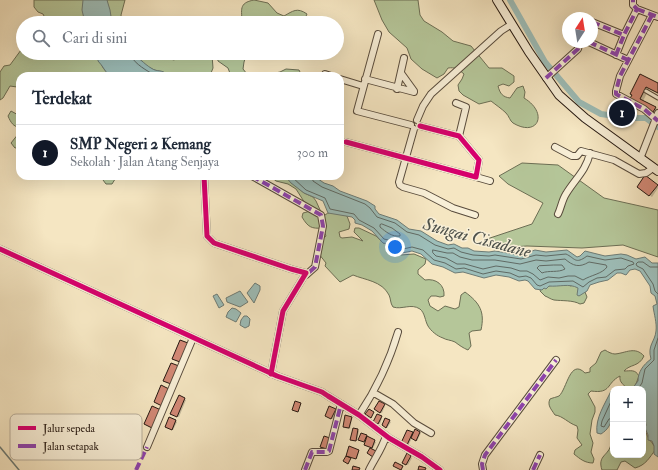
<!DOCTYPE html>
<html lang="id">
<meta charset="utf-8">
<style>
body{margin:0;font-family:"IM FELL Double Pica",serif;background:#f6f6f7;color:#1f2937}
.controls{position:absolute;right:12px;bottom:12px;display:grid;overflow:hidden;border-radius:8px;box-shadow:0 4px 16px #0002}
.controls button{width:36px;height:36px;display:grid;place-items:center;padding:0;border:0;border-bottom:1px solid #e0e1e3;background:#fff;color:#1f2937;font:20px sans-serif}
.compass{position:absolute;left:562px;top:12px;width:36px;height:36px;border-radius:50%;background:#fff;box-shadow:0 4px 16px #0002;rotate:12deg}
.you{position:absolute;left:395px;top:247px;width:14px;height:14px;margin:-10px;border:3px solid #fff;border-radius:50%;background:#1a73e8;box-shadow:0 0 0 6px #1a73e833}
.badge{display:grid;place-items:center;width:26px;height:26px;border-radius:50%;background:#111827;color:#fff;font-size:13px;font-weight:700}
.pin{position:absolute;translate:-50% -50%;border:2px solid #fff;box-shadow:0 1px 4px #0006}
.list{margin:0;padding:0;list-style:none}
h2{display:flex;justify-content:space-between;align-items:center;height:52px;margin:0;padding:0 16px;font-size:17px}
h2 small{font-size:13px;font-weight:400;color:#747a83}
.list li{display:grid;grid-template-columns:26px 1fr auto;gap:12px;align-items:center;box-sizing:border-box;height:56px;padding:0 16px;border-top:1px solid #e0e1e3}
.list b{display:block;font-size:15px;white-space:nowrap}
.list p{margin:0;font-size:13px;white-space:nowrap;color:#747a83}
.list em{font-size:13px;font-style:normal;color:#747a83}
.icon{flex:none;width:22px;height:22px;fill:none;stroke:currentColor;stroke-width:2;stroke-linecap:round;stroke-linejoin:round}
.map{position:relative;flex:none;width:658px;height:470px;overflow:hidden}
.search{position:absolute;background:#fff;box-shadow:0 4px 16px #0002;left:16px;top:16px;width:328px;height:44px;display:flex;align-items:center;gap:10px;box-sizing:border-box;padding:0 14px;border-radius:22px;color:#747a83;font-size:15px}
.panel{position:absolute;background:#fff;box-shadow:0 4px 16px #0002;left:16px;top:72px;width:328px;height:108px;border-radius:12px}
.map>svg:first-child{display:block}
</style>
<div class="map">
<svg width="658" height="470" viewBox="0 0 658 470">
<rect width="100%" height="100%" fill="#f5e6c2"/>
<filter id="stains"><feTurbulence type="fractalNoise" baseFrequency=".005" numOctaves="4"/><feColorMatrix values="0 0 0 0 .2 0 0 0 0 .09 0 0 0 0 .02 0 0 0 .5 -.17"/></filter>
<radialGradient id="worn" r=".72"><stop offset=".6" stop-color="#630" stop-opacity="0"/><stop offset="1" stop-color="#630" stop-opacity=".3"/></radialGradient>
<path fill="#b5c699" stroke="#6c6e54" d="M34,0H85L90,23H45L46,20L43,14L38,12L34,7Z
M107,0H125L121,15L122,23H107Z
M254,0L268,3L277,13L284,16C293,11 297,7 307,14L303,23H242C242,10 238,3 254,0Z
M374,0H418L420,15L424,21L442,32L453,41L471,46L489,68H502L514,76V82L509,86L503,84L498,86C500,94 503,97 510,98L517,88L523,86L525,92L524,98C549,113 538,138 513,123C510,121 509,116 506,113C502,109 496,105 491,101L479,104L463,95L459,91L458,85L462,79L464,74C458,69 455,67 448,68L444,74L437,78L422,69L411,59L407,48L389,32L382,20Z
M23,45V53H98C101,64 102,70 112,76H20V90L17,87L10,86L3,98L0,100V72L4,66L10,65L21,50Z
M123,53H155L161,58H167L174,60C184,52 199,53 210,53L212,55L213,68L211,73L214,76H169C163,70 158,72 152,69C142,64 132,58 123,53Z
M241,53H267L264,56L252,55L246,56L244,62L243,69L247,74L253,76H231L228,68L218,61L217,56L223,54L236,57Z
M286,69L299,70L302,76H261L280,72Z
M11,111L20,116V147L15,148L11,143L19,133L20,128C13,126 11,123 8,116Z
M522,163L558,165L604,198L658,210V257L623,245L582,248L527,246L497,248L487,239L532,224L543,203L508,184L499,176Z
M100,176H117L112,184H106Z
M270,176H283L289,180L304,193L313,197L316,201L321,212L325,215C331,210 339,212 347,216L350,224L349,229L339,232L340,237L342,238L352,237L363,241L354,232L355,228H359L376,236L383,243L397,246L401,255L414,254L426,259L425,264L418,270V274L425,280C436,278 445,285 444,296L440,297L436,296H431L428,300L430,306L438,311L445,306L455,309L459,307L461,295L465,292C480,303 485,312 481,330L472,331L469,333L471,346L468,350C463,348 459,345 455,342C451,340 446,340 443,338C437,336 431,331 428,326C425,321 425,313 420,309C411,303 402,310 393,307C390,303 391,299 389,295C382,281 365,280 353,275L340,282L325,266L326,263L319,254V242L326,236L323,228C311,229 308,227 302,217L303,213L307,212L311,210L303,200L296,189L288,184L276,181Z
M565,284L571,286L574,284L585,292L587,297L584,303L580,304C573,300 562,301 554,300C550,299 548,297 545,296L540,291L541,288L553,285Z
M605,350C608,352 612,354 615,354C626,353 635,346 644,356C639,367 630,364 624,371C631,371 635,369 639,376L634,389H627C624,384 619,383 620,376C606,383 612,394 591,391L588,394L595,407V412L592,420L590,434L593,443L591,452L594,459L593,463C585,463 580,459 574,454L575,450L582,445L577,438L578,430L577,426C568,423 563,416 555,415C551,409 547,405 550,399C552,398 557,397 559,396C567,389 570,358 585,373L590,372V368L596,363L601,352Z
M643,413C650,420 644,424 646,432C647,438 653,443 656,449C649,458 646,465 635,468L625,461L621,462L617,470H602C597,455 609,456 611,444L613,443V455H643Z"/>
<path fill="#9dbeb9" stroke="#6d7b75" d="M83,0H107L110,10L112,23H85L82,10Z
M98,53H130C138,56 144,64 151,68C158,73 161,68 169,76H110C105,72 103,66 98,61Z
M285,176H314L324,183L333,186L340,191L367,201L375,206V209L379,214L397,220L409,229L421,231L437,241L448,245L454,244L462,248H468L474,251L489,252L495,251L521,255L535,250L546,252L567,250L577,257L580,256L585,251L605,256L621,254L627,255L636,259L645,257L652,263H658V457L654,454V446L652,441L648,440V435L645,428L646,425L643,409V389H632L638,381C638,372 643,365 651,359C647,345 655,342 656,331C657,323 654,314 653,306L657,304L655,296L651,293L650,286L640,271L635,269L630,270L626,275L621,273H617L608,280L599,282L590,285L587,291L579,296L577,295L578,288C569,283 559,287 549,286L546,289L544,288L542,290L535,289L528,281L525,280L519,281L509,277L496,275L484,278L463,272L455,273L443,267L432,264L421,254L412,251L402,253L398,251L394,245L383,243L372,231L362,225L355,223V220L352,217L328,213L323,201L304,193L291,183Z
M255,283L260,286V290L254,303L247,293Z
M240,291L248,302L240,307L227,302L226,298Z
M217,294L224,305L219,308L213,296Z
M232,308L236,309L241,313L236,322L226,317L228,312Z
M244,316H247L250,319L249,326L245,328L240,325L241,320Z
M611,391L613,392C613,407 616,425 601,434L597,433C595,418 605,404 611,391Z"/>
<path fill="#0003" d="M640,76L658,85V94L649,89L643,101L655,107L658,110L656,114L633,102Z
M657,185L658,188L652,197L640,189Z
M179,397L186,400L179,417L173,414Z
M384,405L385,406L382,413L376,410Z
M335,410L336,411L333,419L327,417Z
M351,417L352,419L350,429L345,428L344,427Z
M381,417L382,418L380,424L376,422Z
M386,419L391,422L387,428L384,426Z
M176,421L177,422L173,430L167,428Z
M358,430L359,431L357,441L352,440Z
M420,432L421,433L417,441L412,438L408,446L404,444L412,433L414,435Z
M361,435L376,442L372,450L376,452L375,457L368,453L371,448L366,446V442L361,441Z
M358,451L359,452L357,459L347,456L350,459L348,463L344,461L347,456Z
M408,455L412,458L408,465L404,463Z"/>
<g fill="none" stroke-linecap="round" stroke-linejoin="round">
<path stroke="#606a64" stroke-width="1" d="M130,53C131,61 144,69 151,73C155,75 159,74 163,76
M291,176L306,190L325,198L330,209L354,214L359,220L374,228L384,239L396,242L403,249L412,247L423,250L434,260L445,263L456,269L464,268L483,274L496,271L510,273L519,277L526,276L531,278L537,285L540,286L549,282L573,281L583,287L589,282L597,278L606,277L615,270L625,269L628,266L634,264L633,262L621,258L605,260L587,256C575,265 575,258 566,254L546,256L536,255L521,259L495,255L489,256L473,255L461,252L454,248L448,249L435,245L419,235L407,232L395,223L377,217L370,208L365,204L322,187L313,181L312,176
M382,224L392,228L400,234V236C392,237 386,232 380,227V225Z
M433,250L447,253H453L460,257L472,260H495L520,264L536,260L546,261L565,259C573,266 579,268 589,262L606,265L607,267C602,274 591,275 583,280L575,276H568L559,278L548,277L540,280L533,274L527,271H520L511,268L496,266L483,269L465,264H457L446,258L436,256L433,253Z
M554,265H562L565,269C558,273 549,270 542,273L537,268L539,266Z
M658,267H650L643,262H638L636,264L637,266L643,269L653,284L655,291L658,294
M638,389L642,383L645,369L654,360V350L658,338
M613,397L602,421L601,426L604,427L609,419L613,418"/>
<path stroke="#6d7b75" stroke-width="1.5" d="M0,447L19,470"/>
<path stroke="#9dbeb9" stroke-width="6" d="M510,0L545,62L579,102L601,114L629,118H646L658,127"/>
</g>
<path fill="#d28875" stroke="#241710" d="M640,74L658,83V93L646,87L640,99L656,107L653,112L629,100L632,95L630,94Z
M645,175L658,185L649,196L637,187Z
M180,340L188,343L180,362L172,359Z
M171,363L179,366L171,384L163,381Z
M161,385L169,389L162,406L154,402Z
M179,395L185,398L177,417L170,414Z
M295,401L301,403L298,412L292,410Z
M379,401L385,404L380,413L374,409Z
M152,406L161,410L152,428L144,424Z
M329,406L336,409L331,419L325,416Z
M369,409L374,412L371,418L365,414Z
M377,414L382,416L378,424L373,422Z
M345,415L352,417L349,428L343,427Z
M169,417L176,420L172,430L165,427Z
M385,418L390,420L386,428L382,425Z
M353,428L358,429L356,441L350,440Z
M415,429L420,432L416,441L411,438Z
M407,430L413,432L407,445L401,443Z
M361,433L367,435L364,442L358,440Z
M324,436L330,438L327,449L320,447Z
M367,436L375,440L372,448L364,445Z
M349,446L359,450L356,459L346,456Z
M370,448L376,451L373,457L367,453Z
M407,453L411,456L406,465L402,463Z
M346,456L351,458L348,464L343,461Z
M395,462L403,466L401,470L393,466Z
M353,466L360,468L359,470H352Z
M419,466L426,468L425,470H418Z"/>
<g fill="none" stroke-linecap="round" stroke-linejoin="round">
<defs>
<path id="service" d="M646,91L658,98"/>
<path id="minor" d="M637,9L658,17
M652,15L620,76L616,91V94L644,109L658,121
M592,22L624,35L637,9L633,5V0
M378,34L357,111L411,125
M589,42L628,60
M616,55L624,35
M325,74L331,76
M546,78L578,49L580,42
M340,79L363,86
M365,79L414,92V91L401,73
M397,89L404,58
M456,103L466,107L459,136
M417,120L423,106L431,94L501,31L512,24
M414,129L399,182L400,185L403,187L424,193L453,208L475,215
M346,142L476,177L479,160L459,136L420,126
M555,147L572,156H577L581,151L614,160L639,174L646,173L653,168
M640,159L658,113
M204,176L207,236L214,243L291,269L306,273L283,311L271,374
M252,176L321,215L323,226L315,267L306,275
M476,177L490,181
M558,214C561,208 562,200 566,194C575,179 586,171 590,153
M0,249L277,376L322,392L328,396L359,415L389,438L422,457L440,470
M374,393L393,404L414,423L431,433
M359,415C377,388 389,363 398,332
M147,447L193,338
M305,470L312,452H327L329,451L341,404
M369,470C375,458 382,449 386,436
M483,470L482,464L485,455L556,360
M533,470L540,455"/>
<path id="secondary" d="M497,0L529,52L559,95L585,118L658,171"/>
</defs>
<use href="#service" stroke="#584b3c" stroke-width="5"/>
<use href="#minor" stroke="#584b3c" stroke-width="8"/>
<use href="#secondary" stroke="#241710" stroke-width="10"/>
<use href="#service" stroke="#f8efd7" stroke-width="3"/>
<use href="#minor" stroke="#f8efd7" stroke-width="6"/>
<use href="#secondary" stroke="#f8efd7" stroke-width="8"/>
<path stroke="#8e44ad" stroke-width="4" stroke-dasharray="8 4" stroke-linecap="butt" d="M637,9L658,17
M652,15L620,76L616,91V94L644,109L658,121
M592,22L624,35L637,9L633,5V0
M589,42L628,60
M616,55L624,35
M546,78L578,49L580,42
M252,176L321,215L323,226L315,267L306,275
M136,470L147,447
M305,470L312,452H327L329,451L341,404
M483,470L482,464L485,455L556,360
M533,470L540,455"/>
<defs>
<path id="cycleway" d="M346,142L476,177L479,160L459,136L420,126
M204,176L207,236L214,243L291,269L306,273L283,311L271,374
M0,249L277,376L322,392L328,396L359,415L389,438L422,457L440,470"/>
</defs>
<use href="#cycleway" stroke="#f8efd7" stroke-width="8"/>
<use href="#cycleway" stroke="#d6006c" stroke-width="5"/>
</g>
<g text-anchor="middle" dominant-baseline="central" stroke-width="3" stroke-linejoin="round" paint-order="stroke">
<g font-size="18" font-style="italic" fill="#4e514b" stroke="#f8efd7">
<text transform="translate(477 238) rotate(15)">Sungai Cisadane</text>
</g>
</g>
<rect x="10" y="414" width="132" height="46" rx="6" fill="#f8efd7" stroke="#b8ae9b" stroke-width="1"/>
<rect x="18" y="426" width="18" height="4" fill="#d6006c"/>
<rect x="18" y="444" width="18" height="4" fill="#8e44ad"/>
<g font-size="11" fill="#241710">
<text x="43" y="432">Jalur sepeda</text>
<text x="43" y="450">Jalan setapak</text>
</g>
<rect width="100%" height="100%" filter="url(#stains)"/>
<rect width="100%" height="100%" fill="url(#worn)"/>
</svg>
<div class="controls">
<button>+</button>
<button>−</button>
</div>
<svg class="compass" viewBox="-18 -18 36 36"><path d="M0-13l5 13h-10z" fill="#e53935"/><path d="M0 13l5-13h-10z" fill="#747a83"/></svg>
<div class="you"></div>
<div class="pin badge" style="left:622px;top:113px">1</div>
<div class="search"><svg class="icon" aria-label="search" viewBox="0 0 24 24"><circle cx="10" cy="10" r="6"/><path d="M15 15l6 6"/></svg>Cari di sini</div>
<section class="panel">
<h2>Terdekat<small></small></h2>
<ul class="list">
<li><span class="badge">1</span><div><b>SMP Negeri 2 Kemang</b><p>Sekolah · Jalan Atang Senjaya</p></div><em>300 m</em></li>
</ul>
</section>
</div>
